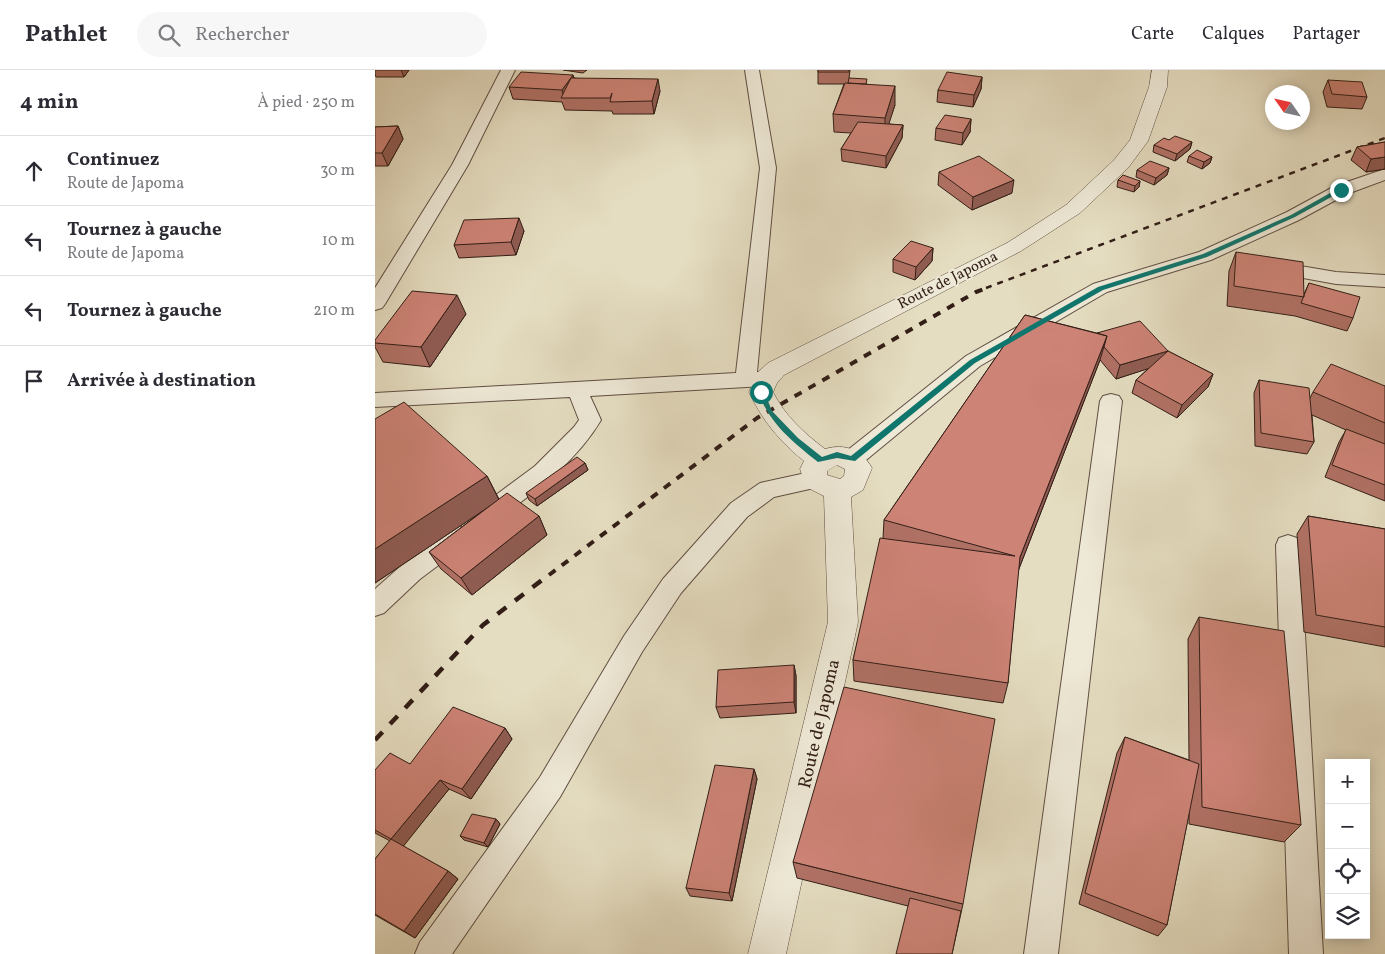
<!DOCTYPE html>
<html lang="fr">
<meta charset="utf-8">
<style>
body{margin:0;font-family:Vollkorn,serif;background:#f7f7f7;color:#2b2b33}
.controls{position:absolute;right:15px;bottom:15px;display:grid;overflow:hidden;border-radius:0px;box-shadow:0 2px 12px #0003}
.controls button{width:45px;height:45px;display:grid;place-items:center;padding:0;border:0;border-bottom:1px solid #e1e1e2;background:#fff;color:#2b2b33;font:25px sans-serif}
.compass{position:absolute;left:890px;top:15px;width:45px;height:45px;border-radius:50%;background:#fff;box-shadow:0 2px 12px #0003;rotate:304deg}
.stop{position:absolute;width:15px;height:15px;margin:-11px;border:4px solid #0f766e;border-radius:50%;background:#fff}
.stop.end{background:#0f766e;border-color:#fff;box-shadow:0 1px 5px #0008}
.list{margin:0;padding:0;list-style:none}
h2{display:flex;justify-content:space-between;align-items:center;height:65px;margin:0;padding:0 20px;font-size:21px}
h2 small{font-size:16px;font-weight:400;color:#7c7c81}
.list li{display:grid;grid-template-columns:32px 1fr auto;gap:15px;align-items:center;box-sizing:border-box;height:70px;padding:0 20px;border-top:1px solid #e1e1e2}
.list b{display:block;font-size:19px;white-space:nowrap}
.list p{margin:0;font-size:16px;white-space:nowrap;color:#7c7c81}
.list em{font-size:16px;font-style:normal;color:#7c7c81}
.icon{flex:none;width:28px;height:28px;fill:none;stroke:currentColor;stroke-width:2;stroke-linecap:round;stroke-linejoin:round}
.map{position:relative;flex:none;width:1010px;height:884px;overflow:hidden}
header{display:flex;align-items:center;gap:30px;box-sizing:border-box;height:70px;padding:0 25px;background:#fff;border-bottom:1px solid #e1e1e2}
header strong{font-size:24px}
nav{display:flex;gap:28px;margin-inline-start:auto;font-size:18px}
.search{width:350px;height:45px;background:#f7f7f7;display:flex;align-items:center;gap:12px;box-sizing:border-box;padding:0 18px;border-radius:28px;color:#7c7c81;font-size:19px}
main{display:flex}
aside{flex:1;background:#fff}
.map>svg:first-child{display:block}
</style>
<header>
<strong>Pathlet</strong>
<div class="search"><svg class="icon" aria-label="search" viewBox="0 0 24 24"><circle cx="10" cy="10" r="6"/><path d="M15 15l6 6"/></svg>Rechercher</div>
<nav><a>Carte</a><a>Calques</a><a>Partager</a></nav>
</header>
<main>
<aside>
<h2>4 min<small>À pied · 250 m</small></h2>
<ul class="list">
<li><svg class="icon" aria-label="ahead" viewBox="0 0 24 24"><path d="M12 20V5M6 11l6-6 6 6"/></svg><div><b>Continuez</b><p>Route de Japoma</p></div><em>30 m</em></li>
<li><svg class="icon" aria-label="left" viewBox="0 0 24 24"><path d="M17 20v-9H6M10 6l-5 5 5 5"/></svg><div><b>Tournez à gauche</b><p>Route de Japoma</p></div><em>10 m</em></li>
<li><svg class="icon" aria-label="left" viewBox="0 0 24 24"><path d="M17 20v-9H6M10 6l-5 5 5 5"/></svg><div><b>Tournez à gauche</b></div><em>210 m</em></li>
<li><svg class="icon" aria-label="arrive" viewBox="0 0 24 24"><path d="M6 21V4h12l-3 4 3 4H6"/></svg><div><b>Arrivée à destination</b></div></li>
</ul>
</aside>
<div class="map">
<svg width="1010" height="884" viewBox="0 0 1010 884">
<rect width="100%" height="100%" fill="#e5ddc1"/>
<filter id="stains"><feTurbulence type="fractalNoise" baseFrequency=".004" numOctaves="4"/><feColorMatrix values="0 0 0 0 .2 0 0 0 0 .09 0 0 0 0 .02 0 0 0 .5 -.17"/></filter>
<radialGradient id="worn" r=".72"><stop offset=".6" stop-color="#630" stop-opacity="0"/><stop offset="1" stop-color="#630" stop-opacity=".3"/></radialGradient>
<g fill="none" stroke-linecap="round" stroke-linejoin="round">
<defs>
<path id="minor" d="M126,0H140L93,95L10,234L7,238L0,240V218L77,95Z
M370,0H384L401,98L382,302L398,304L401,309L398,314L391,316L215,326L226,350C200,394 158,423 118,453L110,455L102,453L98,446L102,439L160,396L199,357L204,350L195,327L0,337V323L361,303L385,98Z
M1010,99V110L972,124L924,150L836,190L732,222L605,296L485,395L477,397L469,395L466,389L469,383L591,286L718,214L824,182L912,142L960,116Z
M896,191L961,202L1010,205V217L961,214L889,201L887,197L889,193Z
M736,324L744,326L747,331L683,884H649L725,331L728,326Z
M440,401L448,404L452,410L448,416L399,427L372,447L306,523L267,582L185,727L77,884H40L45,872L165,707L249,566L288,509L356,433L385,413Z
M84,456L93,459L96,466L93,473L45,509L9,543L0,546V519L27,495L75,459Z
M913,465L922,468L925,475L948,884H914L901,475L904,468Z"/>
<path id="tertiary" d="M777,0H793L792,17L773,71L753,98L705,143L646,181L409,305L402,313L398,322C410,346 429,363 450,379C470,373 487,380 497,398L488,420L476,427L483,552L411,884H373L453,552L449,426L431,417L425,399L429,391C405,372 387,350 374,322L382,303L393,293L632,173L691,135L739,90L755,70L774,17ZM462,395L470,399L469,406L465,409L452,405V401Z"/>
</defs>
<use href="#minor" stroke="#5f4e42" stroke-width="2"/>
<use href="#tertiary" stroke="#5f4e42" stroke-width="1"/>
<use href="#minor" fill="#eee9d7" fill-rule="evenodd"/>
<use href="#tertiary" fill="#eee9d7" fill-rule="evenodd"/>
<path stroke="#321e17" stroke-width="2.5" stroke-dasharray="6 6" stroke-linecap="butt" d="M611,218L1010,68"/>
<path stroke="#321e17" stroke-width="4" stroke-dasharray="8 8" stroke-linecap="butt" d="M174,505L382,348L601,222L615,217"/>
<path stroke="#321e17" stroke-width="4.5" stroke-dasharray="11 11" stroke-linecap="butt" d="M0,670L108,555L175,504"/>
</g>
<path fill="#b07165" stroke="#321e17" d="M0,0H34L29,7H1L0,4Z
M188,0H212L208,3Z
M443,0H475L474,8L492,14L520,35L513,54L528,55L527,68L511,98L467,91L466,79L476,63L459,62L458,44L469,14H443Z
M198,5L199,8L285,21L279,44H238L237,41L190,40L187,32L138,29L134,17Z
M607,7L606,19L598,37L562,32L563,20Z
M953,10L992,27L987,39L952,37L948,22Z
M596,49L595,62L587,75L560,70L561,58Z
M23,56L28,69L13,96H0V57Z
M794,70L817,72L815,79L800,91L778,82L779,75Z
M1010,72V99L991,102L976,90L982,77Z
M814,86L837,87L835,93L827,99L812,92Z
M794,98L792,105L779,115L761,107L762,100Z
M564,102L637,123L597,140L563,115Z
M743,110L765,111L764,117L759,122L742,117Z
M149,161L141,185L84,188L79,175Z
M558,178L557,191L540,210L518,202V189Z
M861,182L929,224L934,213L978,248L972,261L920,246L852,236L854,201Z
M91,244L55,297L8,292L0,277V270Z
M650,245L793,281L838,304L833,317L802,348L757,323L761,310L774,298L741,309L725,290L643,501L633,613L628,633L479,611L478,590L508,468L509,450Z
M884,310L935,328L938,322L1010,316V431L950,407L964,372L971,360L937,345L939,372L932,384L880,376L879,323Z
M210,393L213,400L162,436L154,430L151,423Z
M112,406L124,429L164,446L172,465L97,525L66,499L54,482L109,440L0,513Z
M933,446L1010,459V577L929,562L922,464Z
M824,547L926,755L909,772L814,754V743L792,855L783,866L704,834L742,683L750,667L814,690L813,569Z
M419,595L421,606V643L345,648L341,637Z
M130,658L137,669L96,729L74,719L28,776L73,801L83,809L40,868L0,845V789L15,771L0,763V700L35,694Z
M379,699L382,709L357,831L315,826L311,818Z
M121,749L125,754L113,777L89,770L85,766Z
M418,792L588,834L577,884L533,836L422,808Z"/>
<path fill="#905c53" stroke="#321e17" d="M26,0H34L29,7Z
M198,5L201,17L189,28L187,20Z
M607,7L606,19L598,37L599,25Z
M283,9L285,21L279,44L277,31Z
M520,16V35L510,66V48Z
M596,49L595,62L587,75L588,63Z
M528,55L527,68L511,98V86Z
M23,56L28,69L13,96L7,83Z
M817,72L815,79L800,91L802,84Z
M837,87L835,93L827,99L829,92Z
M1010,87V99L991,102L996,89Z
M794,98L792,105L779,115L781,108Z
M639,110L637,123L597,140L598,127Z
M765,111L764,117L759,122L760,116Z
M144,148L149,161L141,185L136,172Z
M558,178L557,191L540,210L541,197Z
M82,225L91,244L55,297L46,277Z
M732,266L725,290L640,509L645,487Z
M793,281L788,294L741,309L745,295Z
M838,304L833,317L802,348L807,335Z
M210,393L213,400L162,436L160,429Z
M112,406L124,430L0,513V479Z
M164,446L172,465L97,525L86,508Z
M419,595L421,606V643L419,632Z
M130,658L137,669L96,729L87,719Z
M379,699L382,709L357,831L354,823Z
M65,710L74,719L27,778L16,769Z
M121,749L125,754L113,777L109,773Z
M73,801L83,809L40,868L29,861Z"/>
<path fill="#cd8376" stroke="#321e17" d="M443,0H474V2H443Z
M146,2L198,5L187,20L134,17Z
M572,2L607,7L599,25L563,20Z
M196,8L283,9L277,31L235,32L237,23L235,28H186Z
M474,8L492,9L491,14L473,13Z
M953,10L987,12L992,27L957,24Z
M470,13L520,16L510,48L458,44Z
M570,45L596,49L588,63L561,58Z
M483,52L528,55L511,86L466,79Z
M23,56L7,83H0V57Z
M800,66L817,72L802,84L779,75L789,68L794,70Z
M1010,72V87L996,89L982,77Z
M822,80L837,87L829,92L814,86Z
M604,86L639,110L598,127L564,102Z
M775,91L794,98L781,108L762,100Z
M748,105L765,111L760,116L743,110Z
M144,148L136,172L79,175L89,150Z
M536,171L558,178L541,197L518,189Z
M861,182L928,192L929,227L859,216Z
M934,213L985,227L978,248L926,233Z
M37,221L82,225L46,277L0,273V270Z
M650,245L732,266L645,487L633,613L478,590L505,468L640,486L509,450Z
M765,251L793,281L745,295L729,277L732,266L722,263Z
M793,281L838,304L807,335L761,310Z
M956,294L1010,316V353L938,322Z
M884,310L934,318L939,372L886,363Z
M29,332L112,406L0,479V349Z
M971,359L1010,374V415L957,395Z
M202,387L210,393L160,429L151,423Z
M132,423L164,446L86,508L54,482Z
M933,446L1010,459V557L941,545Z
M824,547L909,561L926,755L827,737Z
M419,595V632L341,637L343,600Z
M469,617L620,649L588,834L418,792Z
M78,637L130,658L87,719L65,710L16,769L0,760V700L15,683L35,694Z
M750,667L824,694L792,855L710,823Z
M340,695L379,699L354,823L311,818Z
M97,744L121,749L109,773L85,766Z
M16,769L73,801L29,861L0,844V789Z
M535,828L586,841L577,884H521Z"/>
<path fill="#0f766e" d="M964,118L969,120L920,147L832,187L728,220L600,293L480,391L462,388L443,392C417,371 395,354 383,322L389,321L397,341L423,368L447,387L462,382L476,386L595,290L723,217L828,184L916,145Z"/>
<g text-anchor="middle" dominant-baseline="central" stroke-width="4" stroke-linejoin="round" paint-order="stroke">
<g font-size="15" fill="#321e17" stroke="#eee9d7">
<text transform="translate(573 211) rotate(-27)">Route de Japoma</text>
</g>
<g font-size="18" fill="#321e17" stroke="#eee9d7">
<text transform="translate(445 654) rotate(-77)">Route de Japoma</text>
</g>
</g>
<rect width="100%" height="100%" filter="url(#stains)"/>
<rect width="100%" height="100%" fill="url(#worn)"/>
</svg>
<div class="controls">
<button>+</button>
<button>−</button>
<button><svg class="icon" aria-label="locate" viewBox="0 0 24 24"><circle cx="12" cy="12" r="6"/><path d="M12 2v4M12 18v4M2 12h4M18 12h4"/></svg></button>
<button><svg class="icon" aria-label="layers" viewBox="0 0 24 24"><path d="M12 4l9 5-9 5-9-5zM3 14l9 5 9-5"/></svg></button>
</div>
<svg class="compass" viewBox="-18 -18 36 36"><path d="M0-13l5 13h-10z" fill="#e53935"/><path d="M0 13l5-13h-10z" fill="#7c7c81"/></svg>
<div class="stop" style="left:386px;top:322px"></div>
<div class="stop end" style="left:966px;top:120px"></div>
</div>
</main>
